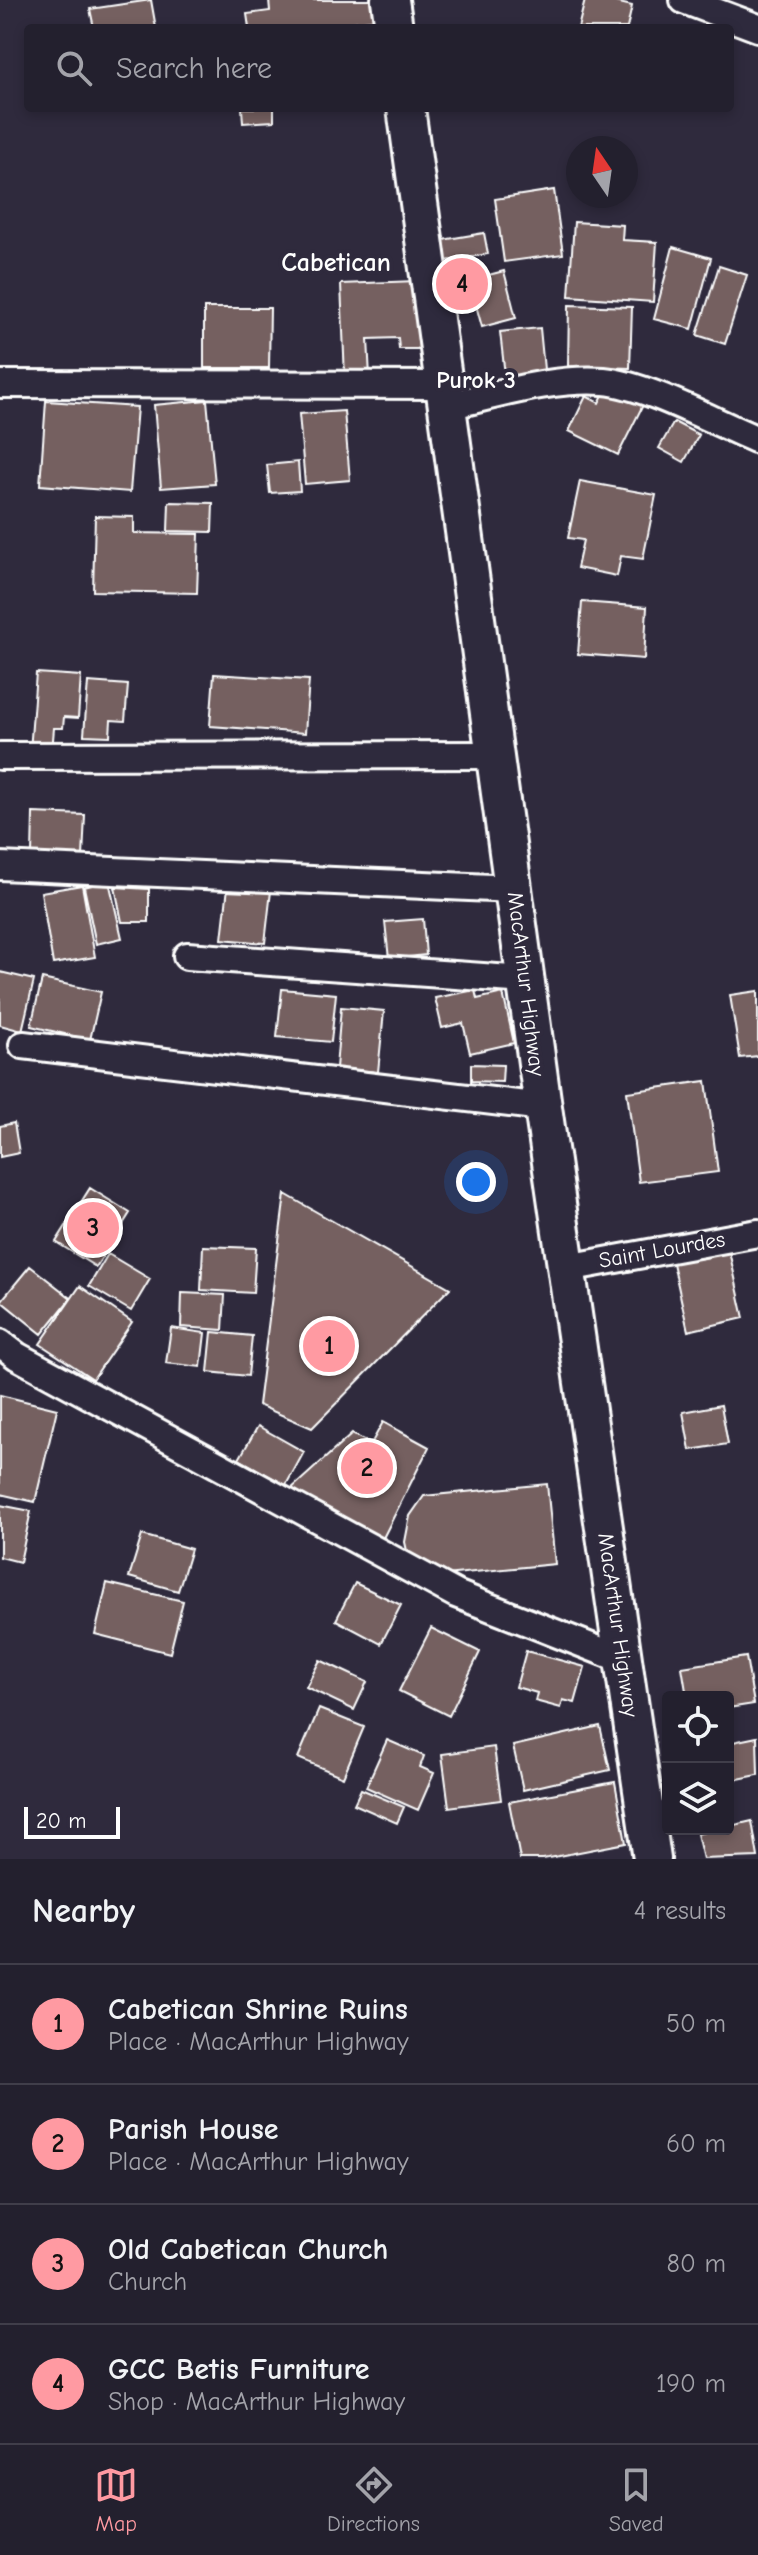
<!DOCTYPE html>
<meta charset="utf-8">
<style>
body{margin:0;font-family:"Comic Neue",sans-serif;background:#2f2d3a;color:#f1f3f6}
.controls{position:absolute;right:24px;bottom:24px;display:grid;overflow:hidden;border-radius:8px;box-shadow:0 4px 12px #0003}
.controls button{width:72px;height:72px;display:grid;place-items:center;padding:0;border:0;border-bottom:2px solid #403e4a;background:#23202e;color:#f1f3f6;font:40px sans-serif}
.compass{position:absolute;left:566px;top:136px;width:72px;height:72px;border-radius:50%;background:#23202e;box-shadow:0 4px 12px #0003;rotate:347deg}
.scale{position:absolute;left:24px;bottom:20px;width:96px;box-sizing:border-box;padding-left:8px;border:4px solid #fff;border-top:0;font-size:22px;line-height:28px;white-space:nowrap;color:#fff;-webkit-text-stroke:6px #2f2a3d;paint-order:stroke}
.you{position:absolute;left:476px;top:1182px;width:28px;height:28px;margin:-20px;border:6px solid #fff;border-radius:50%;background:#1a73e8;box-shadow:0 0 0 12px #1a73e833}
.badge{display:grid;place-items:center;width:52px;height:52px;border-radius:50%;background:#ff9aa2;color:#111;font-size:26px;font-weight:700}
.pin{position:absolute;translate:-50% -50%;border:4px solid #fff;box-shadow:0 2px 8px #0006}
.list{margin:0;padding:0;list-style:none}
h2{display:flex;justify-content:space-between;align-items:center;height:104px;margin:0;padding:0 32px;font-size:34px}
h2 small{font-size:26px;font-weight:400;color:#a3a3aa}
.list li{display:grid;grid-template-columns:52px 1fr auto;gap:24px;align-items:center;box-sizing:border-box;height:120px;padding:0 32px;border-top:2px solid #403e4a}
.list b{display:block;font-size:30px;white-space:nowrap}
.list p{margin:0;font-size:26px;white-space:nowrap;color:#a3a3aa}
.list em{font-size:26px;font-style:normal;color:#a3a3aa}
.icon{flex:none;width:44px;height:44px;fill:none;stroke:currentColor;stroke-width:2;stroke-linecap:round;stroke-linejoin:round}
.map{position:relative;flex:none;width:758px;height:1859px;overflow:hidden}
.search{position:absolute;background:#23202e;box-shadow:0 4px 12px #0003;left:24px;right:24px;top:24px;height:88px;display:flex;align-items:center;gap:20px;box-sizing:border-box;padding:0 28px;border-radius:8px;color:#a3a3aa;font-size:30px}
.sheet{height:584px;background:#23202e}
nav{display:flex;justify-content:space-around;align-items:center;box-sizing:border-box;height:112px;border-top:2px solid #403e4a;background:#23202e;font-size:22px;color:#a3a3aa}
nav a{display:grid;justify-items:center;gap:4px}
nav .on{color:#ff9aa2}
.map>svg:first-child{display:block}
</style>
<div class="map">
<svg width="758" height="1859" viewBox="0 0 758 1859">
<rect width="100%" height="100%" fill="#2f2a3d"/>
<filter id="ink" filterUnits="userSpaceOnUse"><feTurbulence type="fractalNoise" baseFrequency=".0125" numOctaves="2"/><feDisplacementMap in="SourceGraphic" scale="16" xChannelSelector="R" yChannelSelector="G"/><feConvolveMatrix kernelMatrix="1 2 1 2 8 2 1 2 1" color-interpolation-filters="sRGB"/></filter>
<g filter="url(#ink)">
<path fill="#746061" stroke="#fff" stroke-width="2" d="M151,0L156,28H94L90,9Z
M269,0H371L373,20L297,28H249L247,14L270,11Z
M585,0H607L632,6L627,28H578Z
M242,108H274V121L243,123Z
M554,190L563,254L504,262L495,199Z
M574,222L623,225L622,240L657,242L653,302L569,296Z
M484,233L488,254L446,261L442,240Z
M673,247L711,258L692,329L654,319Z
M719,266L747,275L725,344L697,335Z
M504,271L516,318L482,327L469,280Z
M416,281L419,349H399L398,338L368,339L370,377L345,378L341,284Z
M569,305L632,307L630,368L568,366Z
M204,308H270L269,368H204Z
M540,328L545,380L506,384L500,332Z
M608,385L644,403L618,455L569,431L586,396L599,403Z
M207,400L215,484L161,488L154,405Z
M46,401L137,407L130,492L40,485Z
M344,411L350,480L305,484L299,414Z
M674,422L699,435L684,462L659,448Z
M298,462L300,491L270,493L267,465Z
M580,481L656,495L643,559L621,556L617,576L577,568L583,540L568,538Z
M169,502L213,503L212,532L168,531Z
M95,516L134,517V533L199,534L197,593L93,591Z
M582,602L647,607L644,659L578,654Z
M36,673L81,676L78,718L64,717L63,728H54L52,752L30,751Z
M214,674L309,680L305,733L210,726Z
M88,682L128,685L125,721L111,720L110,736L84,735Z
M33,813L85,815L83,857L32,855Z
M109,881L122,938L96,944L84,887Z
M82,885L95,957L53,964L41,892Z
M115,887L149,889V922H122Z
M228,887L271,891L265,943L222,939Z
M423,919L426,955L389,959L385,922Z
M0,972L34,980L22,1031L0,1025Z
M42,979L101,992L90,1040L31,1026Z
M282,989L336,994L331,1042L277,1037Z
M475,990L477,999L503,993L514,1043L470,1053L463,1023L442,1028L435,998Z
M758,991V1056L740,1058L730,995Z
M341,1007L384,1011L378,1072L336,1068Z
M471,1064L503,1065L502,1082L471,1081Z
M706,1081L718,1172L639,1182L627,1092Z
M14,1123L19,1153L0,1157V1126Z
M90,1188L130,1213L96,1267L56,1242Z
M285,1194L450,1288L312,1428L258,1405Z
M203,1246L256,1248L253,1293L201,1290Z
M729,1251L744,1318L688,1331L673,1263Z
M108,1254L150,1279L131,1311L89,1286Z
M30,1266L71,1298L42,1334L1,1301Z
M80,1286L132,1322L93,1379L40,1344Z
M182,1293L225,1295L223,1330L181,1327Z
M171,1328L205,1333L201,1367L166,1363Z
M212,1332L252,1336L248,1376L208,1372Z
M0,1395L57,1409L35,1502L0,1494Z
M721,1405L728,1444L690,1450L683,1412Z
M383,1422L429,1447L381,1542L291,1489L352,1434L371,1444Z
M258,1426L304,1452L286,1485L239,1459Z
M547,1484L555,1564L445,1575L409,1560L405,1542L410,1516L424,1496Z
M0,1505L31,1511L20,1562L0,1557Z
M142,1535L191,1549L178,1591L129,1577Z
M107,1583L183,1601L170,1653L95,1634Z
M355,1583L401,1605L381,1644L336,1620Z
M431,1628L480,1652L449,1716L399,1691Z
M526,1651L585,1667L575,1703L563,1700L561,1708L535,1701L537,1693L516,1687Z
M746,1657L754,1704L728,1708V1697H687L682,1667Z
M320,1660L367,1682L354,1710L306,1687Z
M319,1709L364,1727L343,1777L298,1758Z
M600,1726L610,1770L523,1790L513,1746Z
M757,1737L758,1775L728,1781V1743Z
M387,1740L424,1756L420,1767L434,1773L418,1810L366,1787Z
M494,1747L501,1800L449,1807L442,1754Z
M615,1782L626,1843L543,1859H520L509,1802Z
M361,1789L404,1807L397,1823L354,1804Z
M752,1821L758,1857L703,1859L697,1834Z"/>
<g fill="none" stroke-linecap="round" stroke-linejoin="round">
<defs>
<path id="street" d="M684,0L758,28
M0,384L446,385
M447,406C497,395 553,377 604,381C647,385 716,423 758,440
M0,756L495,755
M0,866L514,889
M187,956L525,980
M23,1045L543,1107
M567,1268L758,1233
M0,1343L17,1356L456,1594L624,1660"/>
<path id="secondary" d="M390,0L394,28
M406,108L543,1107L652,1859"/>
</defs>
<use href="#street" stroke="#fff" stroke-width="32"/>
<use href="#secondary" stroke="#fff" stroke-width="42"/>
<use href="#street" stroke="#2f2a3d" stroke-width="26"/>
<use href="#secondary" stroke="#2f2a3d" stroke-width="36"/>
</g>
</g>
<g text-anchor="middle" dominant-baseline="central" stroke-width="8" stroke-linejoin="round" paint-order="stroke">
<g font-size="22" fill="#fff" stroke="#2f2a3d">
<text transform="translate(526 984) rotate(83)">MacArthur Highway</text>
<text transform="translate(662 1250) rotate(-10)">Saint Lourdes</text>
<text transform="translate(618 1625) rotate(82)">MacArthur Highway</text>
</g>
<g font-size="24" font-weight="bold" fill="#fff" stroke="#2f2a3d">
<text x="476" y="380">Purok 3</text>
</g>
<g font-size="26" font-weight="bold" fill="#fff" stroke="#2f2a3d">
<text x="336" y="263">Cabetican</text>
</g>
</g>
</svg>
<div class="controls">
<button><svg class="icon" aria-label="locate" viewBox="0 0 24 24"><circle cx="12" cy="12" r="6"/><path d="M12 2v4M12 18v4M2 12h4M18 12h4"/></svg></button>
<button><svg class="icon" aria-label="layers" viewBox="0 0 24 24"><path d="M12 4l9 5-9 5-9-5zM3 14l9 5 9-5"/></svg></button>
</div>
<svg class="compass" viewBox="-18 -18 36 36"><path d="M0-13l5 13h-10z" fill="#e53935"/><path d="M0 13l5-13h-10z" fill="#a3a3aa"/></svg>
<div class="scale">20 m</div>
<div class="you"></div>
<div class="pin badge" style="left:329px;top:1346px">1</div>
<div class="pin badge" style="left:367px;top:1468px">2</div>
<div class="pin badge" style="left:93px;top:1228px">3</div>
<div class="pin badge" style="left:462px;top:284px">4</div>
<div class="search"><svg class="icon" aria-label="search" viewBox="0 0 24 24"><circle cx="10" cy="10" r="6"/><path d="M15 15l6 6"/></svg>Search here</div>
</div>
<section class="sheet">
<h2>Nearby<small>4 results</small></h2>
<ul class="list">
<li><span class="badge">1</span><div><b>Cabetican Shrine Ruins</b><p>Place · MacArthur Highway</p></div><em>50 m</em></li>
<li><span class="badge">2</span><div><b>Parish House</b><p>Place · MacArthur Highway</p></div><em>60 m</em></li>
<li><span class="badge">3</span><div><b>Old Cabetican Church</b><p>Church</p></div><em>80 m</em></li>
<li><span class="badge">4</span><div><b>GCC Betis Furniture</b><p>Shop · MacArthur Highway</p></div><em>190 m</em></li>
</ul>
</section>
<nav>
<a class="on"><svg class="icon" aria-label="map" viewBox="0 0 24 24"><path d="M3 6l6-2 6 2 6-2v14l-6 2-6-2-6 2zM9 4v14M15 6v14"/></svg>Map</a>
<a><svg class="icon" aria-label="directions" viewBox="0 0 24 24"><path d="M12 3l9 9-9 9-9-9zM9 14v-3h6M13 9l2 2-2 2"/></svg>Directions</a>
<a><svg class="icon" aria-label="saved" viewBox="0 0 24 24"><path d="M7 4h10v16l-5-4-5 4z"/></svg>Saved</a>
</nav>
